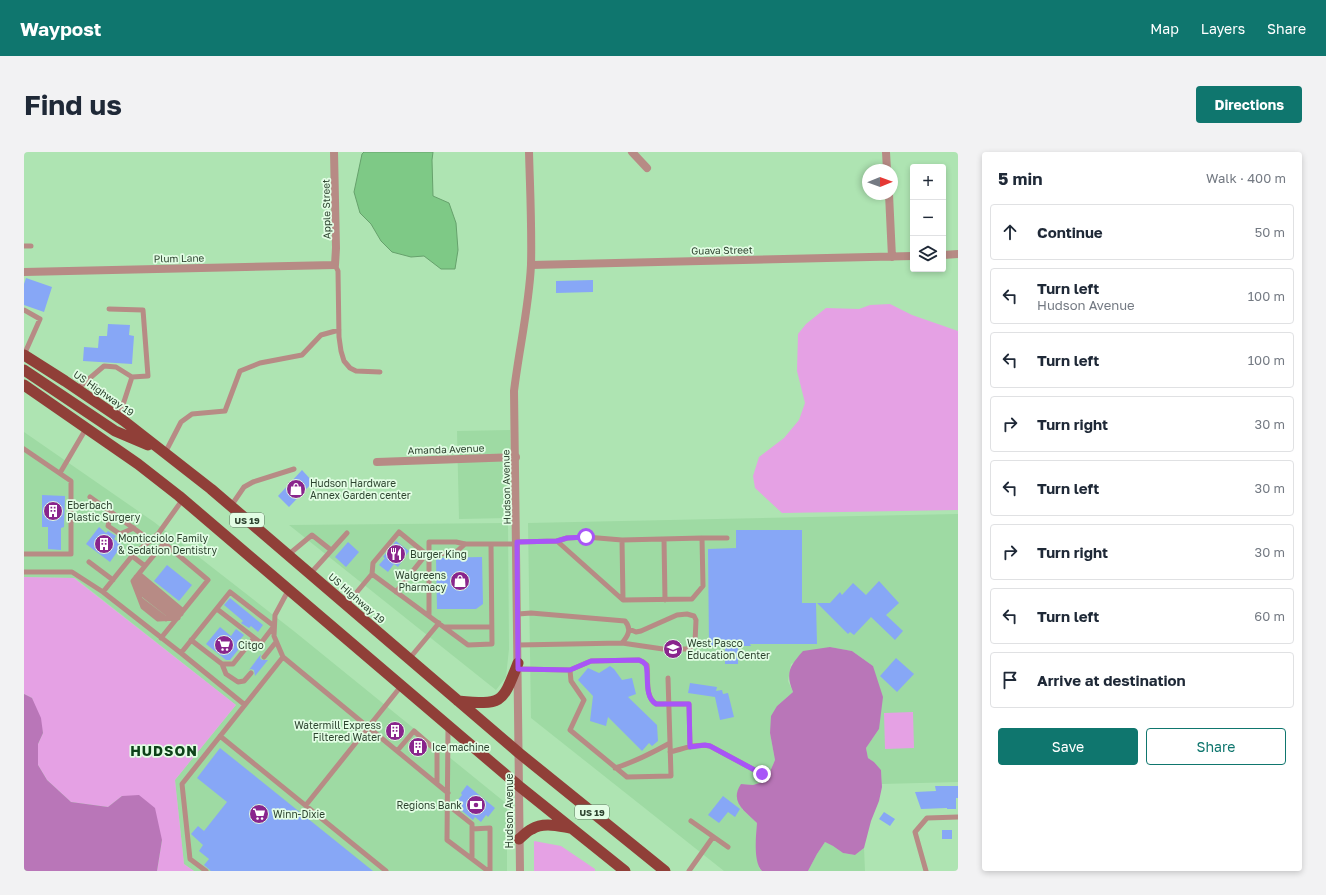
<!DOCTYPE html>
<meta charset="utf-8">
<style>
body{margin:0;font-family:"Golos Text",sans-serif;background:#f2f2f3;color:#1f2937}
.controls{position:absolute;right:12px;top:12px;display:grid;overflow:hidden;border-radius:4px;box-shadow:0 2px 6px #0003}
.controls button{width:36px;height:36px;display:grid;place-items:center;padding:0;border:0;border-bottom:1px solid #e0e1e3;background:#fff;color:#1f2937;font:20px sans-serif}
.compass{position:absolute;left:838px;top:12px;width:36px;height:36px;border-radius:50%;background:#fff;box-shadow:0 2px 6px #0003;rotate:89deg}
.stop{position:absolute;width:12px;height:12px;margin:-9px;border:3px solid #a855f7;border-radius:50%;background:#fff}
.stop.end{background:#a855f7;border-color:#fff;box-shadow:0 1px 4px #0008}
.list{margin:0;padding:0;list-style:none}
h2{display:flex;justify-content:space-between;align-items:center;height:52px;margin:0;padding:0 16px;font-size:17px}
h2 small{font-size:13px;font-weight:400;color:#747a83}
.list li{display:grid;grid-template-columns:26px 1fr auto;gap:12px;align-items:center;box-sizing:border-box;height:56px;margin:0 8px 8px;padding:0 8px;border:1px solid #e0e1e3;border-radius:4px}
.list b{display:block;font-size:15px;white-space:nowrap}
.list p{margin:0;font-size:13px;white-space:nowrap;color:#747a83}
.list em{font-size:13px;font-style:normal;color:#747a83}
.actions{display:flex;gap:8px;padding:12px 16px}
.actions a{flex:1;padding:9px 0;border:1px solid #0f766e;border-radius:4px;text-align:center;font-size:14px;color:#0f766e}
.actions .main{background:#0f766e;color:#fff}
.icon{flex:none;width:22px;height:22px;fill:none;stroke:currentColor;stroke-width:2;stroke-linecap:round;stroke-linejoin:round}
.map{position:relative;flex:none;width:934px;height:719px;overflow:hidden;border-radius:4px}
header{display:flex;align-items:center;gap:24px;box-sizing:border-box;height:56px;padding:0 20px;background:#0f766e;color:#fff}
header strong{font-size:19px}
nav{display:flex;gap:22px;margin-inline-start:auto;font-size:14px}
.intro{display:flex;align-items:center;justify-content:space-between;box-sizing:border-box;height:96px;padding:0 24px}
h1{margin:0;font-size:28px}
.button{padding:10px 18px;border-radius:4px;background:#0f766e;color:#fff;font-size:14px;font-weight:700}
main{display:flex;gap:24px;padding:0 24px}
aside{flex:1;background:#fff;border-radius:4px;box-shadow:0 2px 6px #0003}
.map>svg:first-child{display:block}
</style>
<header>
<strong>Waypost</strong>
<nav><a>Map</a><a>Layers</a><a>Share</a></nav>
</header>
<div class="intro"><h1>Find us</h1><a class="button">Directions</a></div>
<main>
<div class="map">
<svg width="934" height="719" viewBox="0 0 934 719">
<rect width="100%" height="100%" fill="#aee4b2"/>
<path fill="#9edaa3" d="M486,278L488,370L484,366L435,367L433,279Z
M0,280L130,370L271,480L483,652V719H170L160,712L151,628L212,553L51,426L0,425Z
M934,362V630L858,632L857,618L850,610L844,606L842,596L855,577L849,514L828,499L806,495L767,512L764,529L769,540L753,554L746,581L751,608L742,629L729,633L717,632L718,657L733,671L732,694L735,716L738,719H700L507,566L504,371Z
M484,371L485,497L482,525L472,538L265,373Z
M801,690L809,694L819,701L831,703L840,696L841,719H784L793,702Z"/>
<path fill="#e5a1e4" d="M866,152L888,163L934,179V358L758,361L731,336L729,324L735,305L760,286L775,268L781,251L773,219L774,182L782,172L802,156L835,157L846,153Z
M0,425L50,426L212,553L151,628L160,712L170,719H133L138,688L98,644L84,655L47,650L23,628L14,613V592L19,581L8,546L0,542Z
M889,560L890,596L861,597L860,561Z
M510,689L537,694L571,717V719H510Z"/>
<path fill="#b976b8" d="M806,495L828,499L849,514L859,545L855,577L842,596L844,606L850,610L857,618L858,635L855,649L847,669L840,696L831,703L819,701L809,694L801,690L793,702L784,719H738C729,710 732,684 733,671C721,659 705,650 717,632L729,633L742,629L751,608L746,581L747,564L753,554L769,540C761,520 766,514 779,499Z
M0,542L8,546L17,566L19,581L14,592V613L23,628L47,650L84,655L98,644L115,643L131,656L138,688L133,719H0Z"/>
<path fill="#7ec986" stroke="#66a16c" d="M340,0H409L408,8L409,44L425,51L432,71L434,98L431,117H417L400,104L387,105L368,100L357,89L347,72L336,61L330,40L338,2Z"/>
<path fill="#87a7f6" d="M2,126L28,135L20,160L0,153V132Z
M569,128V140L532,141V129Z
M84,172L106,173L105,183L110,184L108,212L59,209L60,195L74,196L75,184H83Z
M278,318L289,330L265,355L254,344Z
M18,343L41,344L40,375L37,376V398L24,397V375H18Z
M75,375L82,381L84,379L92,384L90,387L98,393L86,410L62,392Z
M712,378H778V451H792L793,492H726L727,494H714V512H701V494H685L684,397L712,396Z
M372,389L385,399L374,415L370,412L364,420L355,413L361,406L359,405Z
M324,390L335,400L322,415L311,405Z
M458,405L459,452L452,457H413L412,406Z
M143,413L168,433L155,449L130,429Z
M855,429L875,451L862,463L879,479L871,488L847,465L830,483L826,480L824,482L793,451H806L816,440L818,443L829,431L842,443Z
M206,446L239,473L234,480L227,474L225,476L217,471L219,469L200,453Z
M196,475L207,484L212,477L220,483L214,490L218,493L206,508H202L182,492Z
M237,502L236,506L238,508H244L231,524L230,518L227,517L225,518Z
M872,506L890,522L873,540L856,524Z
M586,514L590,517L598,528L608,526L612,542L604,545L633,573L634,589L628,594L625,591L618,599L584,565L582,574L566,569L569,544L554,528L564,516L575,521Z
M666,531L693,535L692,539L698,538L699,542L704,541L710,565L696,568L691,545L664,541Z
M196,596L226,620L349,719H187L180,713L185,707L175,699L179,693L167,682L174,674L180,679L203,650L173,626Z
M443,633L471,656L464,665L462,663L457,670L451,665L449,668L437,658L439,656L432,650L438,643L437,641Z
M911,634H934V646H932V657H923V656L897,657L891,640L912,639Z
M699,644L716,657L711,665L704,660L695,671L684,663Z
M860,660L871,667L866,674L855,667Z
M918,678H928V687H918Z"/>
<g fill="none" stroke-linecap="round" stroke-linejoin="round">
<path stroke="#b78b85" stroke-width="5" d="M0,94H7
M311,113L314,119L315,185L317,199L320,209L326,216L332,219L356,220
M85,157L119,158L124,224L108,225L95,265
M0,158L16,167L0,203
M53,237L80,214L92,215L108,225
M0,297L47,329V402H0
M141,301L157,270L168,262L201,259L216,219L236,211L278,203L297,183L315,178
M36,321L63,275
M66,345L126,388
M207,354L220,335L229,330L270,317
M87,360L84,374L96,382L110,376
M678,386H703
M640,387L641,448
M598,388L599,448
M493,390L533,389L543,386L562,385L598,388L678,386L679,434L668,447L599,448L533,389
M405,402L431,401L441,392
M264,403L288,383L307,398
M108,404L121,414L140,391L184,428L137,486
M65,410L89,428
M121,414L109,429L119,455L134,467L154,466
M0,420H48L79,440L157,501L221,553
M115,422L159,459
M286,422L323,381
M348,422L349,411L375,380L402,402
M112,425L157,462
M110,429L154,466
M265,437L251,463L250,484L259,505L424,641
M113,438L149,466
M79,440L108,404L134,382L159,347
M372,440L404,400
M117,448L142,467
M322,453L348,422L444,493L468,492L467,392H493
M494,462L507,461L601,469C608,477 604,484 598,491
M405,464V390H432L441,392H467
M420,475H467
M167,488L198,512H209L230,486
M494,493L598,491L639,497H663L667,495L671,490L672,468L670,464L663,462L653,463L617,479L612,480L605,477
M157,501L206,440L250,474L237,491L193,457
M240,505L252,490
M385,507L415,471
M198,512L202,522L214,530L220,529L227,521
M494,517L546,518L567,509L615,508L619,510L623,513C625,525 620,544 632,552H665L666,595
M546,518L547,529L560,548L546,578L603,625L647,624L646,591
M424,575L423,688L464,719
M196,584L362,719
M373,599L390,579L413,599V632
M646,600C659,597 673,591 686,594L738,622
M591,616C611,610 628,601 646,591L644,526
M282,653L378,533
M424,653L448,672V706
M667,669L704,695
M448,677L466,676V719
M182,719L166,707L158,632L259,505
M665,719L689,685
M902,719L891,680L903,666L934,665"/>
<path stroke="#b78b85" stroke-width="8" d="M608,0L623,16
M862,0L863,18
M865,42L868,105
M919,103L934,102
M507,113L889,104
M0,120L311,113L312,96L310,0
M353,310L492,305"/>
<path stroke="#b78b85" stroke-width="8" d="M496,719L490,239C495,197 505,155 507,113C508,75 506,37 505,0"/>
<path stroke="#903f38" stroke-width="11" d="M0,203L41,229L100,269L187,337L495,601L641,719
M0,218L91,279L124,293
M0,233L114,312L155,344L495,634L601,719
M434,549C479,553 478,552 494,511
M495,687C499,684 503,679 508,677C519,670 534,674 546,676"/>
</g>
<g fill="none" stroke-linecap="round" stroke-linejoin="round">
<path stroke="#a855f7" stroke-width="5" d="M562,385L543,386L533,389L493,390L494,517L546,518L567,509L615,508L619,510L622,513C625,525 620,545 632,552H665L666,595L681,593L686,594L738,622"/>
</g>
<defs>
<symbol id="shop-disc" viewBox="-11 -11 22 22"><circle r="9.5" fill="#89258c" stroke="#e2fde4"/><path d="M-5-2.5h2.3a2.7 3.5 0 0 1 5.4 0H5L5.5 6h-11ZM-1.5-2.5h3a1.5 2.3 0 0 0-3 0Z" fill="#fff"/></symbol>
<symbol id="building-disc" viewBox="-11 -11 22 22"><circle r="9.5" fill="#89258c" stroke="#e2fde4"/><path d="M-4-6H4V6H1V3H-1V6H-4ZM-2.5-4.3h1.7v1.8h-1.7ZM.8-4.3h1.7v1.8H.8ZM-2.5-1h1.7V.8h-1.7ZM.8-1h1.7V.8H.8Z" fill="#fff"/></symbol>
<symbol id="restaurant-disc" viewBox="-11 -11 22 22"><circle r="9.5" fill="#89258c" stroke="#e2fde4"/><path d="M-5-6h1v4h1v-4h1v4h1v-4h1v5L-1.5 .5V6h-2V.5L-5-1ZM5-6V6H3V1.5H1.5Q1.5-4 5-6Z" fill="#fff"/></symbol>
<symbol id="supermarket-disc" viewBox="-11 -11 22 22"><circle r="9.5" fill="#89258c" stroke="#e2fde4"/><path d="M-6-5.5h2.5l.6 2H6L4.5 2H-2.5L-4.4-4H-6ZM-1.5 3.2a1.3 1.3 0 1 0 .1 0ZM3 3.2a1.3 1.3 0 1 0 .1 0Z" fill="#fff"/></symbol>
<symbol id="school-disc" viewBox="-11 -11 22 22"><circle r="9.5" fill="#89258c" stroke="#e2fde4"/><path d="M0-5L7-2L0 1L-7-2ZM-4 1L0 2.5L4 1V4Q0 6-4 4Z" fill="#fff"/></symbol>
<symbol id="bank-disc" viewBox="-11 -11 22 22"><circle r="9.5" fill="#89258c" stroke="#e2fde4"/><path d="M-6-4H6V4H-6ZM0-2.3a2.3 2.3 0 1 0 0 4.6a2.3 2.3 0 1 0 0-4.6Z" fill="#fff"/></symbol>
</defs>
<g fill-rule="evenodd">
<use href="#shop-disc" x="261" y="326" width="22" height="22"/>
<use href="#building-disc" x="18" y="348" width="22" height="22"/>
<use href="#building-disc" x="69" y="381" width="22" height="22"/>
<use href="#restaurant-disc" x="361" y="391" width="22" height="22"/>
<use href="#shop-disc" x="425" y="418" width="22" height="22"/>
<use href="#supermarket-disc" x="189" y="482" width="22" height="22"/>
<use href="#school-disc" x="638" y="486" width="22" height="22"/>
<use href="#building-disc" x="360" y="568" width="22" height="22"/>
<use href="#building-disc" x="383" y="584" width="22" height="22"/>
<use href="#bank-disc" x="441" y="642" width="22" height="22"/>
<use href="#supermarket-disc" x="224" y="651" width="22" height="22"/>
</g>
<g text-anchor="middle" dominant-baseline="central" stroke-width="3.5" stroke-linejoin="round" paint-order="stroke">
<g fill="#e2fde4" stroke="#637b65" stroke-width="1">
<rect x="206" y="361" width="34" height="14" rx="3"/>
<rect x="551" y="653" width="34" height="14" rx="3"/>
</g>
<g font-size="9" font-weight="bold" fill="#2d432f">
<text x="223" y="368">US 19</text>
<text x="568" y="660">US 19</text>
</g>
<g font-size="10" fill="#2d432f" stroke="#e2fde4">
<text transform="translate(302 57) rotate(-91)">Apple Street</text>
<text transform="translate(698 98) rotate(-1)">Guava Street</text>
<text transform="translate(155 106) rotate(-1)">Plum Lane</text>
<text transform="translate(80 241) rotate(35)">US Highway 19</text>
<text transform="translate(422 297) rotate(-2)">Amanda Avenue</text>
<text transform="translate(482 335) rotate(-91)">Hudson Avenue</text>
<text transform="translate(333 446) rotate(41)">US Highway 19</text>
<text transform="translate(485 659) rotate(-90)">Hudson Avenue</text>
</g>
<g font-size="10" fill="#2d432f" stroke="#e2fde4" text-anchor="start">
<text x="286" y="331">Hudson Hardware<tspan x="286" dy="12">Annex Garden center</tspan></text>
<text x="43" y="353">Eberbach<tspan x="43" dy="12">Plastic Surgery</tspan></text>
<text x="94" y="386">Monticciolo Family<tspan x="94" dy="12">&amp; Sedation Dentistry</tspan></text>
<text x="386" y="402">Burger King</text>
<text x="422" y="423" text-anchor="end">Walgreens<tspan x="422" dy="12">Pharmacy</tspan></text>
<text x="663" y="491">West Pasco<tspan x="663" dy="12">Education Center</tspan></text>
<text x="214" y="493">Citgo</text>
<text x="357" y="573" text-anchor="end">Watermill Express<tspan x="357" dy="12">Filtered Water</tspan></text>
<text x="408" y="595">Ice machine</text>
<text x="438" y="653" text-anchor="end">Regions Bank</text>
<text x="249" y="662">Winn-Dixie</text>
</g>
<g font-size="14" font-weight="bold" letter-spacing="1" fill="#0d4219" stroke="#e2fde4">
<text x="140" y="598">HUDSON</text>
</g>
</g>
</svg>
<div class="controls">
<button>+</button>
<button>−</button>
<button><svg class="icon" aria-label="layers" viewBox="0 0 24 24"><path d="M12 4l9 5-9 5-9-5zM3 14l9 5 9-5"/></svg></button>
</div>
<svg class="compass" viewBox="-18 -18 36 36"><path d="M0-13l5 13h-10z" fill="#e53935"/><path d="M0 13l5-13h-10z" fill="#747a83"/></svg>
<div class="stop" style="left:562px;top:385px"></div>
<div class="stop end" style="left:738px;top:622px"></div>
</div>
<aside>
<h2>5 min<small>Walk · 400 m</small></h2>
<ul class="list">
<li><svg class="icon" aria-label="ahead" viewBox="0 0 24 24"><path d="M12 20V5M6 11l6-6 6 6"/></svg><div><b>Continue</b></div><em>50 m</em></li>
<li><svg class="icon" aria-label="left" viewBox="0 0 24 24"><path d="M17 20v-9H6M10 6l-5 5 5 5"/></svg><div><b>Turn left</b><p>Hudson Avenue</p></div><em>100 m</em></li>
<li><svg class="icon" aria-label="left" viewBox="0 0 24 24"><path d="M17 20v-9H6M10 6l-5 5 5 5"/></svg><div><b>Turn left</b></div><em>100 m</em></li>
<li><svg class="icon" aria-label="right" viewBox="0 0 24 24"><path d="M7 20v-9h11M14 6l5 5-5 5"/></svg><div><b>Turn right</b></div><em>30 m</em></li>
<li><svg class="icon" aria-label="left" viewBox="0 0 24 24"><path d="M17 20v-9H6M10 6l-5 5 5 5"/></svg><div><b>Turn left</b></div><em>30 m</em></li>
<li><svg class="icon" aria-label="right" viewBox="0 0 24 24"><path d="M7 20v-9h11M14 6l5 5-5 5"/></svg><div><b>Turn right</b></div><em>30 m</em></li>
<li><svg class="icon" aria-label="left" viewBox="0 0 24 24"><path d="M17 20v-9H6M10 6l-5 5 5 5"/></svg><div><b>Turn left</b></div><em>60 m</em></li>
<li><svg class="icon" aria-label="arrive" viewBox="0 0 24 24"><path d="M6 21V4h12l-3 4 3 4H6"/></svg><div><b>Arrive at destination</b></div></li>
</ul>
<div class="actions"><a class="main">Save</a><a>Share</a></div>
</aside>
</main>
